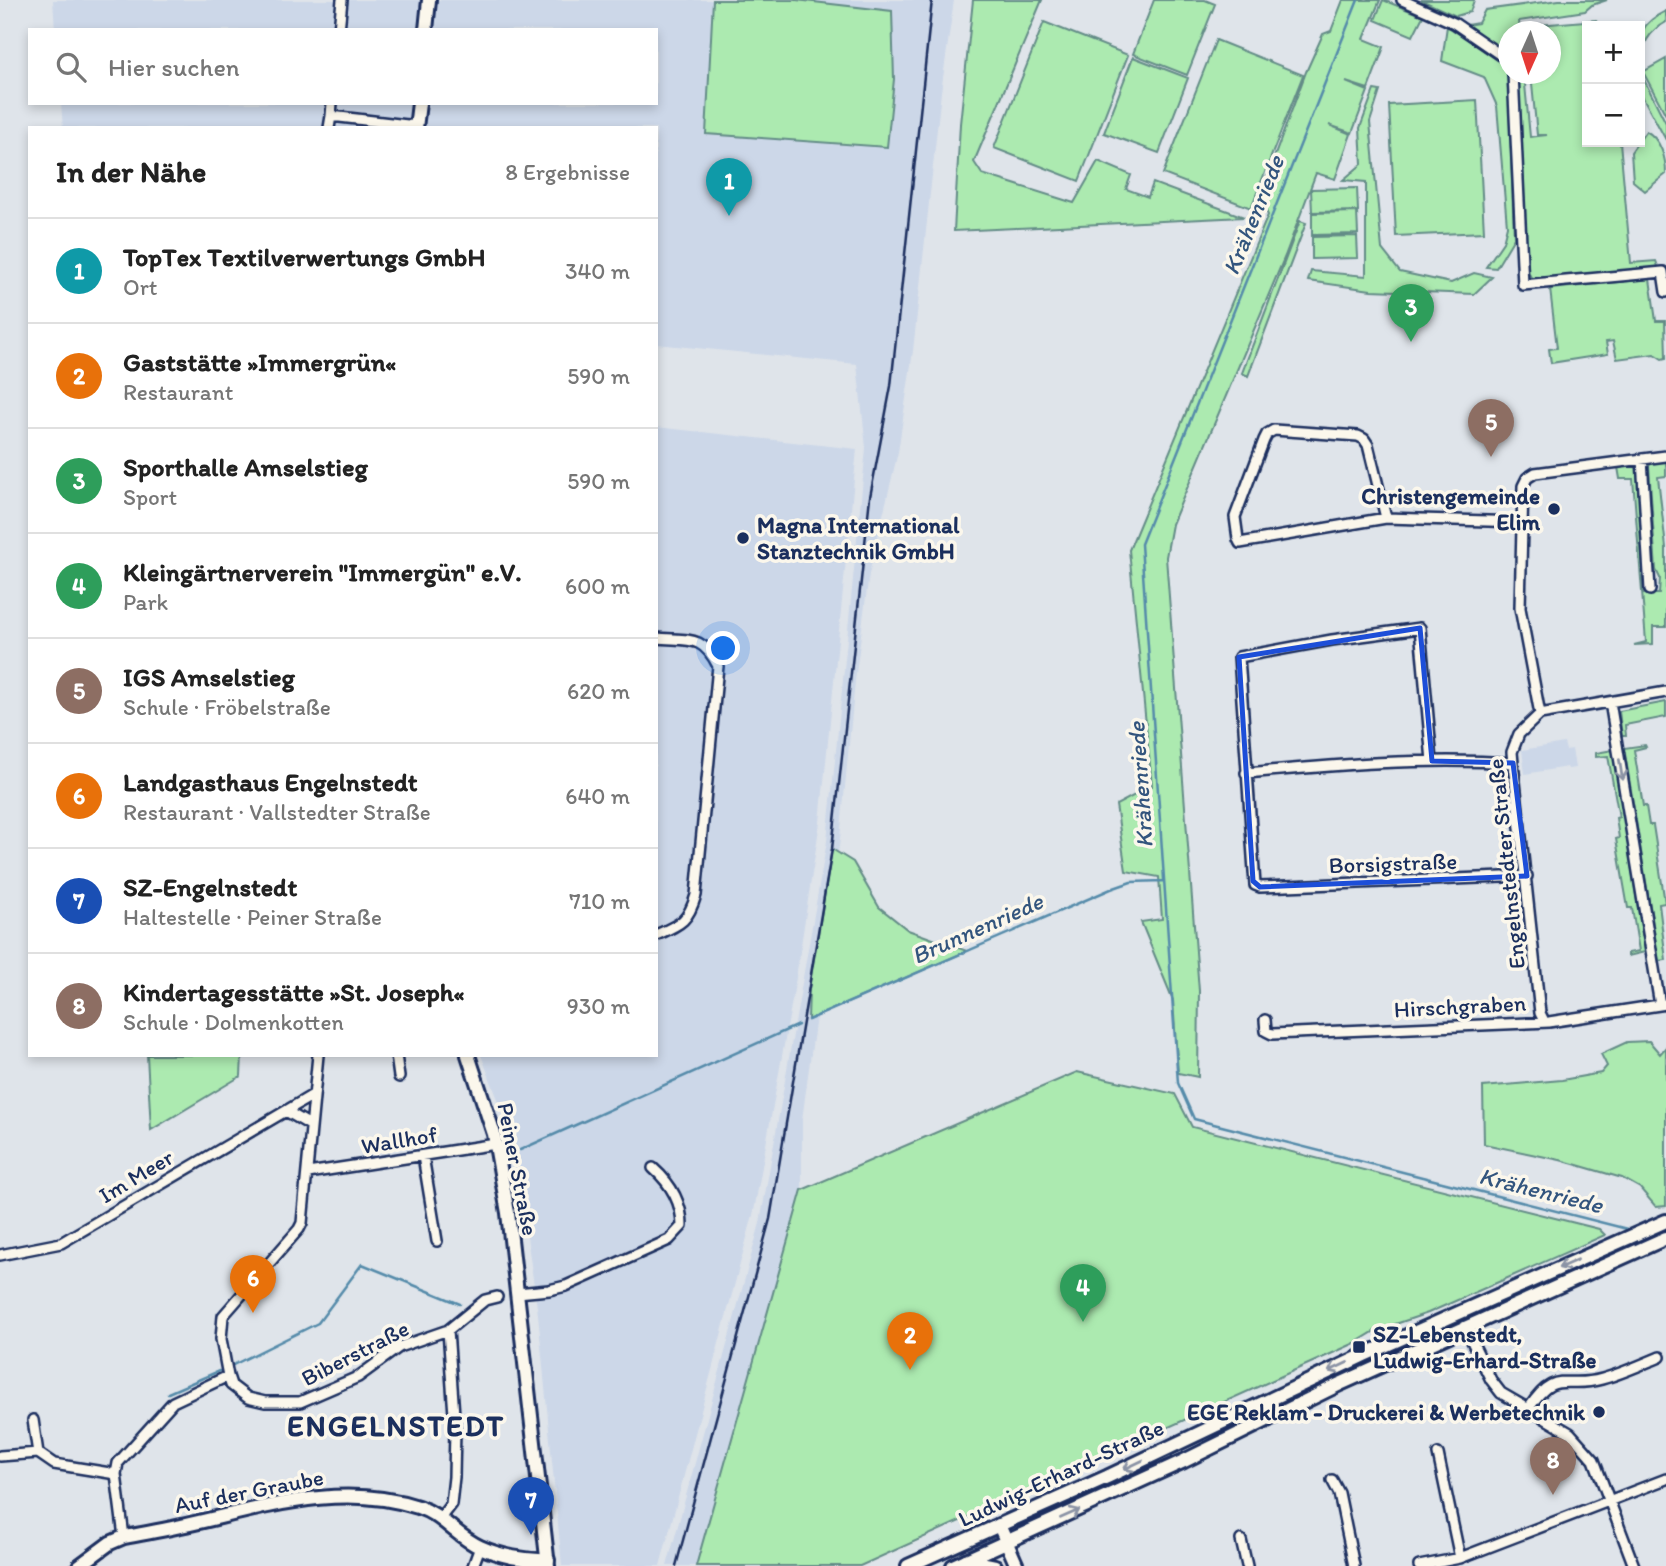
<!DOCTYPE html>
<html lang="de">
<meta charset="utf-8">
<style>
body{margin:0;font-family:Itim,sans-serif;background:#f6f6f6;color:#222}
.controls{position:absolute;right:21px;top:21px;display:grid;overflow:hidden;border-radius:0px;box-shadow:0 4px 10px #0003}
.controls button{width:63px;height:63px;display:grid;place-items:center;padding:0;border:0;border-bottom:2px solid #e0e0e0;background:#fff;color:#222;font:35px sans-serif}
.compass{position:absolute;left:1498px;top:21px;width:63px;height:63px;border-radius:50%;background:#fff;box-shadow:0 4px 10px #0003;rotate:183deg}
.you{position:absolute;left:724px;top:649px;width:24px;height:24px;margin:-18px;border:5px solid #fff;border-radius:50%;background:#1a73e8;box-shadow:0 0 0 10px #1a73e833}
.badge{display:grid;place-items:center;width:46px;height:46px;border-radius:50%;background:#7c3aed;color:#fff;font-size:23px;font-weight:700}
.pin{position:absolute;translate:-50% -58px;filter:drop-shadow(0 2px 4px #0008)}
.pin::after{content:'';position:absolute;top:37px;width:24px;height:21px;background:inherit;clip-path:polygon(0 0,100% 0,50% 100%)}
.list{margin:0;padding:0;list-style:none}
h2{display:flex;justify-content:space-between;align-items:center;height:91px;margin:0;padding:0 28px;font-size:30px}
h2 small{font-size:23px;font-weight:400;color:#767676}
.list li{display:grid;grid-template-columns:46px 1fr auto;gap:21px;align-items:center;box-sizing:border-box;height:105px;padding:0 28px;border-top:2px solid #e0e0e0}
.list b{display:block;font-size:26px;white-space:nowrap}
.list p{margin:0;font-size:23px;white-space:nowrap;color:#767676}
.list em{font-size:23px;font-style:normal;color:#767676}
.icon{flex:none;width:38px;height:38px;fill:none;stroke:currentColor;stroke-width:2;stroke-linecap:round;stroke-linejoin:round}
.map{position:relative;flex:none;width:1666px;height:1566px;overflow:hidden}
.search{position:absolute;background:#fff;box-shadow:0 4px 10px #0003;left:28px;top:28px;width:630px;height:77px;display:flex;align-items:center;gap:18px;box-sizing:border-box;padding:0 24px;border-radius:0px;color:#767676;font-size:26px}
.panel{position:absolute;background:#fff;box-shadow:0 4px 10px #0003;left:28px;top:126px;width:630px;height:931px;border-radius:0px}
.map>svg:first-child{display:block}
</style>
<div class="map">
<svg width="1666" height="1566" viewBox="0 0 1666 1566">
<rect width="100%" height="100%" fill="#dfe4ea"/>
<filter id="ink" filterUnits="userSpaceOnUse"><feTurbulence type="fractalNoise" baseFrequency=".0143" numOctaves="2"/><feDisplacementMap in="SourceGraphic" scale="14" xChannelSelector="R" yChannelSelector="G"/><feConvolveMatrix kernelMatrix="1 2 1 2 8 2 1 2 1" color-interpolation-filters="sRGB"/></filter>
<g filter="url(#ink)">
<path fill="#ccd7e8" d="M53,0H713L707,134L887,147L894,79L892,11L796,0H954L941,92L913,351L898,452L869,574L855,681L840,839L802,1120V1190L696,1566H667L760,1223L827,841L866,448L857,364L656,344V128H63L61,103H656V30H55Z
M656,427L857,449L820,822L795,984L754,1211L660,1566H562L538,1314L513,1139L481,1055H656Z
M1564,743L1566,750L1572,749L1575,768L1568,769L1567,767L1525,774L1522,750Z"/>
<path fill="#aceab0" stroke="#648c87" stroke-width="2" d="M713,0H796L892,11L894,79L887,147L706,134Z
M973,0H1042L974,162L982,174L1074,203L1098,161L1131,175L1126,189L1148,197L1153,183L1244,217L954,231L960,124Z
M1154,0H1205L1215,4L1187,75L1133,54Z
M1343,0H1380L1364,39L1384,47L1368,89L1346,82L1368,91L1352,133L1329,125L1351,134L1335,179L1316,173L1285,256L1172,524L1166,557L1199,991L1198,1077L1178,1073L1173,1000L1141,922L1162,919L1159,877L1126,871L1116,805L1152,786L1129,550L1268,215L1259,198L1306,72L1323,34L1331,31Z
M1383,0L1423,16L1413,36L1375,20Z
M1421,0H1474L1470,12L1456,16Z
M1559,0H1607L1592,5L1585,11L1519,21L1520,31L1508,32V54L1466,25L1478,23L1485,10Z
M1666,11V22C1649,31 1641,46 1640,65C1640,36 1637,25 1666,11Z
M1596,20L1597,26H1587V142H1620L1631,263L1656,261L1659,269L1533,281L1528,272L1517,74H1524L1530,137L1547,135H1537L1531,74H1550V32L1528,31L1527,26Z
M1044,22L1128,55L1079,181L994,148Z
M1447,26L1500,61L1508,71L1514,238L1496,268L1486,267L1503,242L1507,226L1497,106L1484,77L1442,61Z
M1216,40L1303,75L1251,208L1163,174Z
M1133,57L1188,78L1159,153L1104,133Z
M1666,59V115L1643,72Z
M1640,65L1641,74L1666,123V140L1640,92Z
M1374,90L1380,91L1370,122L1382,249L1400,272L1451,283L1474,273L1492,277L1474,294L1371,290L1308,281L1311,271L1366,276V182L1343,180L1362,164L1360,128Z
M1477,100L1484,232L1396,236L1389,105Z
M1646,131C1661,139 1666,159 1666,174L1645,191L1633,181L1631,152Z
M1357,188L1358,211L1312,212L1311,189Z
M1357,212L1358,234L1312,235V213Z
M1300,221L1306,223L1248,376L1242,373Z
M1357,236L1358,258L1312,259V237Z
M1650,279L1656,321H1665L1666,358L1662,359L1654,354L1617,359L1613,341L1606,342L1608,354L1551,363L1549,349L1557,348L1550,289Z
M1666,461V476L1658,477L1666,548V627H1653V644L1634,645L1646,642L1633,479H1620L1618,467L1635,465L1637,467L1644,570L1642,579L1643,594H1659L1660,578L1656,570L1649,466L1651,463Z
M1666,702V717L1625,725L1626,736H1622L1619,711Z
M1645,745L1646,747L1634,750L1643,806H1646L1649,825H1653L1665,903L1659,904L1666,960L1659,961L1624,748Z
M1613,750L1645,952L1628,956V953L1639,951L1632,908H1628L1616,839L1619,838L1616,818L1619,817L1608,756L1596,757V753Z
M832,849L853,862L879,907L908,930L967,951L808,1020L809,989Z
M1649,1041L1660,1054L1666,1047V1206L1656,1207L1640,1188L1622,1178L1560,1160L1484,1144L1483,1087L1562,1080L1601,1073L1607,1066L1601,1054L1627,1042Z
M147,1055H242L241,1076L151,1130Z
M1077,1072L1175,1094L1192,1127L1599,1229L1605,1235L1428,1313L1375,1331L1355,1343L860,1566H696L802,1190Z"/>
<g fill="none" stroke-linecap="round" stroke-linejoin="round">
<path stroke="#558baa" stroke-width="2.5" d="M1358,0L1141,544L1178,1083L1194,1119L1631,1230
M808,1020L1111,889L1131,882L1163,881
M520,1150L798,1025
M231,1366L318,1323L362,1264L460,1304
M168,1393L219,1371"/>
<defs>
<path id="minor" d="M1402,0L1454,23L1508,60
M339,30L342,0
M1513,74L1523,285L1663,272L1666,292
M332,103L331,116L416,126
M329,128L331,116
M1642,459L1650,590
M1386,518L1368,445L1364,439L1358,436L1274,430L1267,434L1264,440L1235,517L1238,539L1240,543L1386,518L1522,522
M656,638C689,641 702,634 718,666L696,895C688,922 681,924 656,935
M1610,702L1660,1005
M1540,714L1520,608L1523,486L1527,478L1535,473L1666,456
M1432,761L1420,628L1332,640L1239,657L1255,885L1260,887L1527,876
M1246,773C1335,765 1424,757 1513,763
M1265,1020L1266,1031L1272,1034L1549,1022L1666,1004
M1544,1021L1540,1013L1513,763L1512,752L1519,734L1540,714L1666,692
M396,1055L399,1077
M286,1111L310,1125
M423,1156L437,1241
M308,1173L496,1144
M0,1255L61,1243L313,1095
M517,1293L549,1290L566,1286L669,1240L682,1226C682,1203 670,1183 653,1168
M1465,1327L1491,1380L1501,1393L1570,1433L1594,1460L1634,1566
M228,1376L231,1385L248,1398L265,1402H300L358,1377L399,1347L448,1330L485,1300L497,1297
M1529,1408C1556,1367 1564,1390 1602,1379C1621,1374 1640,1365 1660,1357
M33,1420L38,1453
M1438,1454L1460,1558
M0,1456L38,1453L54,1464L116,1474
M1332,1480L1339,1493L1354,1566
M441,1517L451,1504L454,1477L455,1429L448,1330
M124,1537L116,1474L118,1463L173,1402L228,1376L221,1339L223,1316L299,1229L302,1223L318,1055
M1241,1540L1247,1566
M473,1566L480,1547
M1419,1566L1460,1558L1666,1479"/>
<path id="tertiary" d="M999,1525L1017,1566
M966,1560L995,1566
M79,1566L110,1543L124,1537C143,1534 162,1530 181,1526C260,1509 338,1481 418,1507C443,1515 457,1537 480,1547C500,1556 526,1561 548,1560"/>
<path id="secondary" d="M426,30L429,0
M416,128L419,103
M468,1055L494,1134L508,1213L548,1566
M908,1566L1107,1477L1364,1355L1666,1221
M953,1566L1184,1461L1340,1384L1666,1238"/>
</defs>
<use href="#minor" stroke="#1b2f5e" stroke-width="14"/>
<use href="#tertiary" stroke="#1b2f5e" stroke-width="18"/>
<use href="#secondary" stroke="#1b2f5e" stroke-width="18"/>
<use href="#minor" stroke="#fbf7ec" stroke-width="9"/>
<use href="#tertiary" stroke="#fbf7ec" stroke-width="12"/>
<use href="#secondary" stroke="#fbf7ec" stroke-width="12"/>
<path stroke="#1b2f5e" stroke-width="2.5" d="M676,1566L770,1219L832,849L870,497L891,386L932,0"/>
</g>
<defs><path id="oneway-shaft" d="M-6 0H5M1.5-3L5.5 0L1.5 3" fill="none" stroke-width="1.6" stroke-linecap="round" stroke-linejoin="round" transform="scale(1.75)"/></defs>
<g stroke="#8b93a5">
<use href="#oneway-shaft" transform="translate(1621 770) rotate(81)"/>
<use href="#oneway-shaft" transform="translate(1568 1264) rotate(156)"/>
<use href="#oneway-shaft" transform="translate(1338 1367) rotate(155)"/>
<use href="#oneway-shaft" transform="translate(1133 1465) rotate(154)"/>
<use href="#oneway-shaft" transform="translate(1070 1514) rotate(-24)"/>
</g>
</g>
<path fill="none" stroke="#1d4ed8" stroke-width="5" stroke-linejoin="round" d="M1420,628L1432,761L1513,763L1527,876L1260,887L1253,881L1239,657Z"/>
<g fill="#1b2f5e" stroke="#fbf7ec" stroke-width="2.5">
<circle cx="1554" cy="509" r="7"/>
<circle cx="743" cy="538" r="7"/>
<rect x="1352" y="1340" width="14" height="14" rx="3.5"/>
<circle cx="1599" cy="1412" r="7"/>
</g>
<g text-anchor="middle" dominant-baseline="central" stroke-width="7" stroke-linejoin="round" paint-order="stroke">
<g font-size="23" font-weight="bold" fill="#1b2f5e" stroke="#fbf7ec" text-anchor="end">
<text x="1540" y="496">Christengemeinde<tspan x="1540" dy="26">Elim</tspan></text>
<text x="757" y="525" text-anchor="start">Magna International<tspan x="757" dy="26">Stanztechnik GmbH</tspan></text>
<text x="1373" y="1334" text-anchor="start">SZ-Lebenstedt,<tspan x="1373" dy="26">Ludwig-Erhard-Straße</tspan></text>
<text x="1585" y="1412">EGE Reklam - Druckerei &amp; Werbetechnik</text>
</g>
<g font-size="23" fill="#1b2f5e" stroke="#fbf7ec">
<text transform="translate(1393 863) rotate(-2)">Borsigstraße</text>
<text transform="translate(1506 864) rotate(-96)">Engelnstedter Straße</text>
<text transform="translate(1460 1006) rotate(-3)">Hirschgraben</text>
<text transform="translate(399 1140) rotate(-9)">Wallhof</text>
<text transform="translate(518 1169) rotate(79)">Peiner Straße</text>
<text transform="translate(136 1176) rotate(-31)">Im Meer</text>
<text transform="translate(355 1353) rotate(-27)">Biberstraße</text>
<text transform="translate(1061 1473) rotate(-25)">Ludwig-Erhard-Straße</text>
<text transform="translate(249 1491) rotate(-11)">Auf der Graube</text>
</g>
<g font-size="24" font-style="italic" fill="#33557e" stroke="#fbf7ec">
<text transform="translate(1253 215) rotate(-68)">Krähenriede</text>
<text transform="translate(1140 785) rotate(-94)">Krähenriede</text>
<text transform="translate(977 928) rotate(-24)">Brunnenriede</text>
<text transform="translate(1541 1190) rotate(14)">Krähenriede</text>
</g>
<g font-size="30" font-weight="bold" letter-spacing="2" fill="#1b2f5e" stroke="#fbf7ec">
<text x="396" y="1425">ENGELNSTEDT</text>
</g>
</g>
</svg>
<div class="controls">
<button>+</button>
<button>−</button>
</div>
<svg class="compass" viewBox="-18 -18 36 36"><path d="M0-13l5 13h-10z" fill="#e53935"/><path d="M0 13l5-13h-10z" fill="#767676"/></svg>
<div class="you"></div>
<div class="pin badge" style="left:729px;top:216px;background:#0f9aa8">1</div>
<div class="pin badge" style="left:910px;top:1370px;background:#e8710a">2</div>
<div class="pin badge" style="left:1411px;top:342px;background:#2e9e5b">3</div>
<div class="pin badge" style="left:1083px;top:1322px;background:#2e9e5b">4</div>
<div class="pin badge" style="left:1491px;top:457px;background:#8d6e63">5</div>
<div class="pin badge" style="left:253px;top:1313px;background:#e8710a">6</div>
<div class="pin badge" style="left:531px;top:1535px;background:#1a4fb4">7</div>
<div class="pin badge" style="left:1553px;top:1495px;background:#8d6e63">8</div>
<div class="search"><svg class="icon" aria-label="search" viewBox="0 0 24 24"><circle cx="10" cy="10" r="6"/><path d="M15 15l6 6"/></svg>Hier suchen</div>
<section class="panel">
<h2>In der Nähe<small>8 Ergebnisse</small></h2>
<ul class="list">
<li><span class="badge" style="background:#0f9aa8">1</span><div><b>TopTex Textilverwertungs GmbH</b><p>Ort</p></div><em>340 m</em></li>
<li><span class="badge" style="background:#e8710a">2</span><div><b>Gaststätte »Immergrün«</b><p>Restaurant</p></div><em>590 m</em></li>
<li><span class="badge" style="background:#2e9e5b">3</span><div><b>Sporthalle Amselstieg</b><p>Sport</p></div><em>590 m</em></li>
<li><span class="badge" style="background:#2e9e5b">4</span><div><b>Kleingärtnerverein &quot;Immergün&quot; e.V.</b><p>Park</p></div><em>600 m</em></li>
<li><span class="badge" style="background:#8d6e63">5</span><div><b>IGS Amselstieg</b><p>Schule · Fröbelstraße</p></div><em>620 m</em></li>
<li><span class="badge" style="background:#e8710a">6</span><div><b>Landgasthaus Engelnstedt</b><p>Restaurant · Vallstedter Straße</p></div><em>640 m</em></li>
<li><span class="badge" style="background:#1a4fb4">7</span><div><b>SZ-Engelnstedt</b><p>Haltestelle · Peiner Straße</p></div><em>710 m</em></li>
<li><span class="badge" style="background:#8d6e63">8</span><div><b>Kindertagesstätte »St. Joseph«</b><p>Schule · Dolmenkotten</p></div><em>930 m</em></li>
</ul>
</section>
</div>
